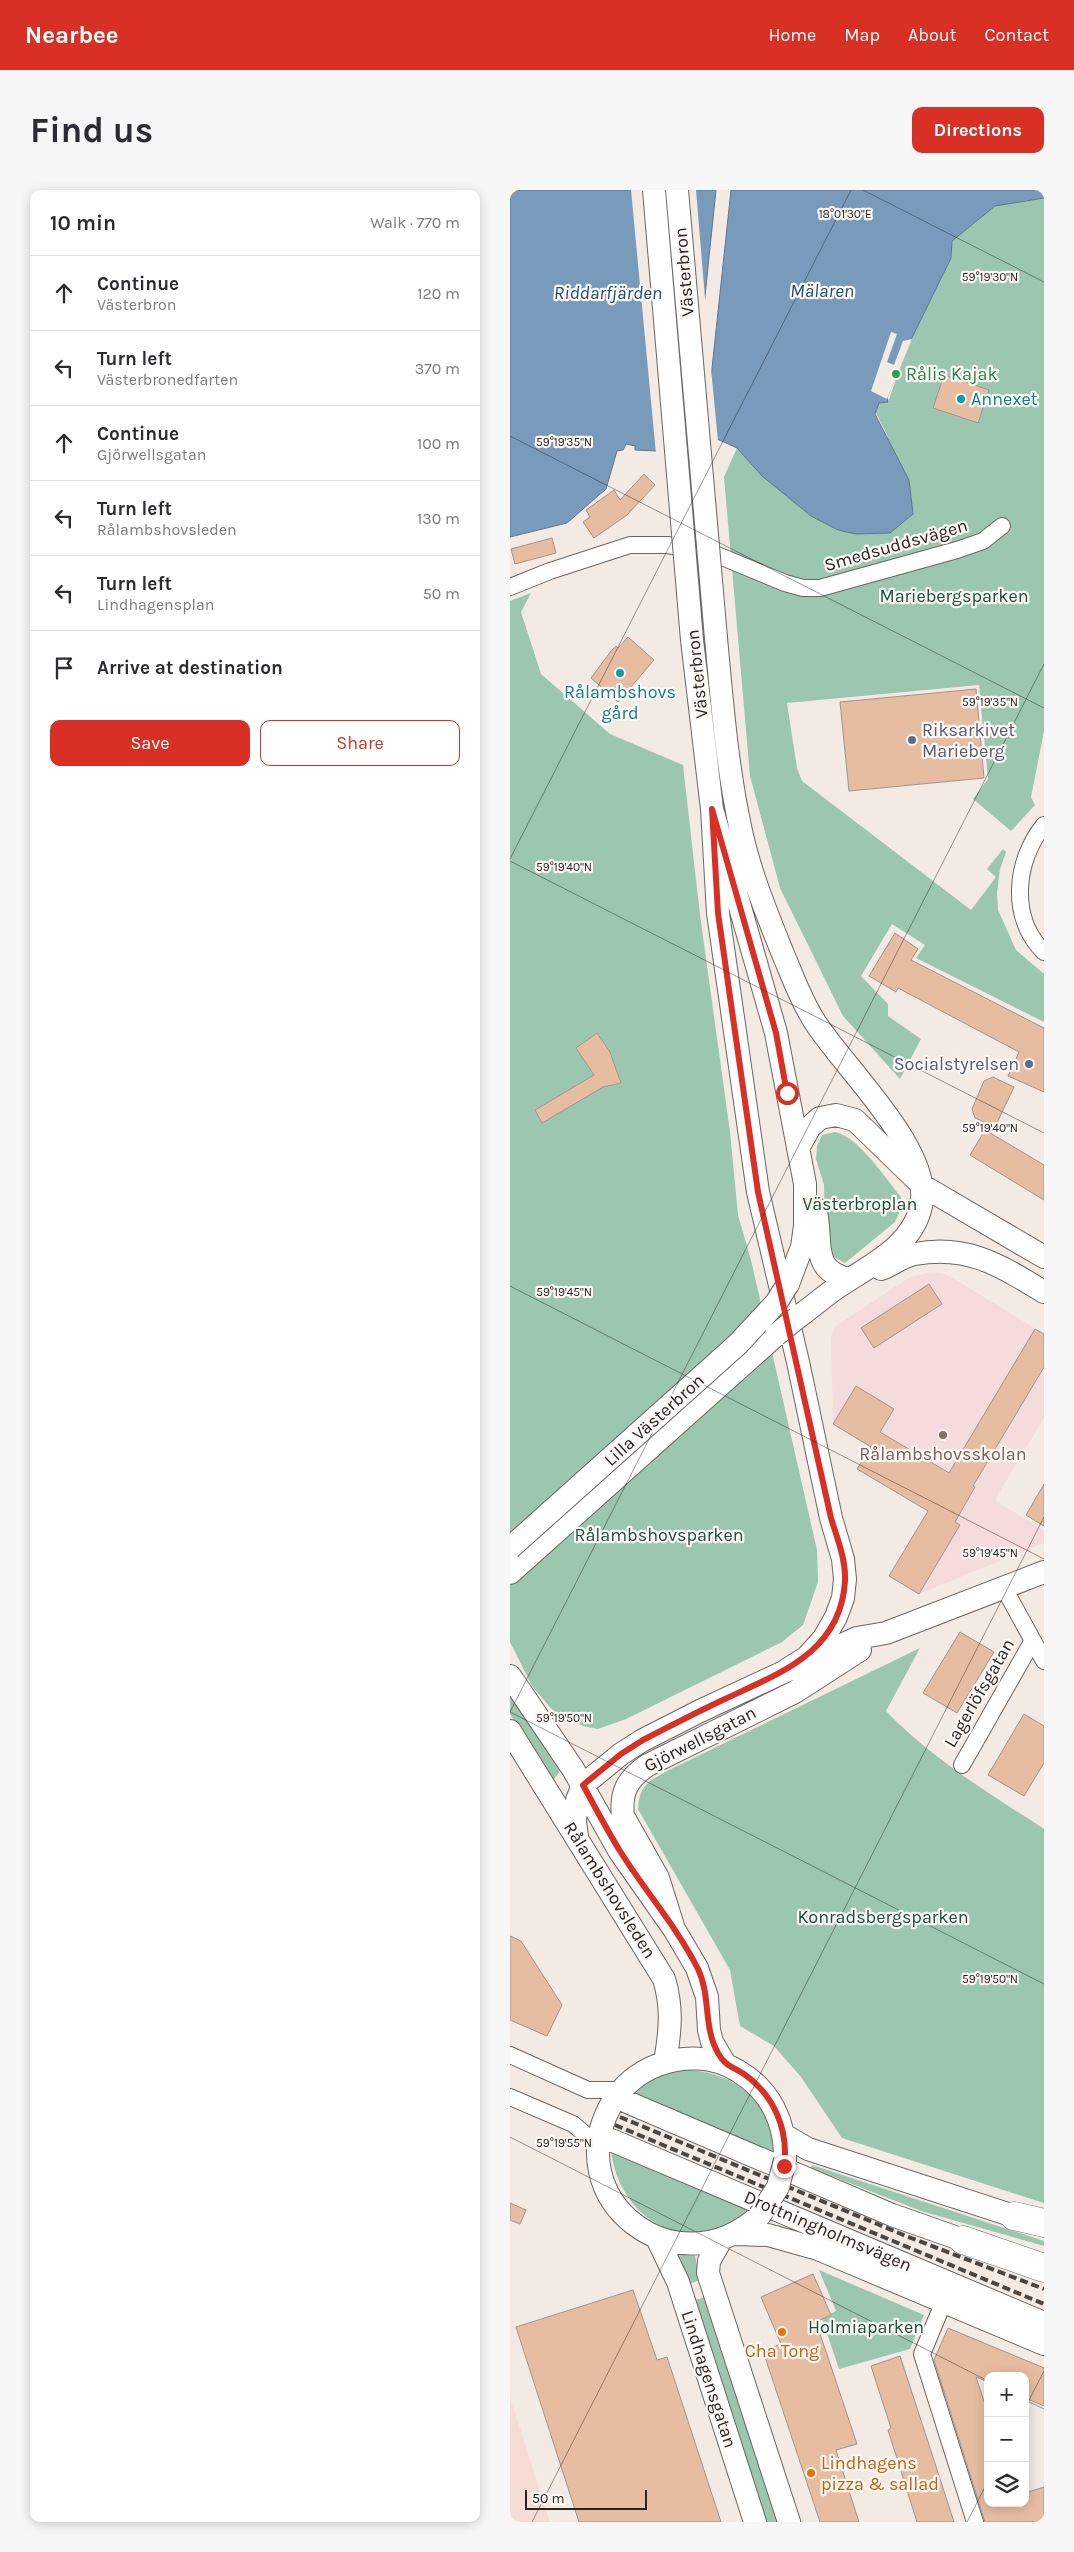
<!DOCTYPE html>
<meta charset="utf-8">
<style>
body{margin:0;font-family:Karla,sans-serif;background:#f7f7f7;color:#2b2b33}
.controls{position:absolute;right:15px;bottom:15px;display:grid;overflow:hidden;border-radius:10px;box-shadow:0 2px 12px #0003}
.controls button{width:45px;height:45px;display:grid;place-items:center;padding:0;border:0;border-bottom:1px solid #e1e1e2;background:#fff;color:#2b2b33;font:25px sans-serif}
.scale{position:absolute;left:15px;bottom:12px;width:122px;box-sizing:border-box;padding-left:5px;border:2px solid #272421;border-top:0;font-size:14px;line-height:18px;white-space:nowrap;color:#272421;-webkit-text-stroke:4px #fef8f5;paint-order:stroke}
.stop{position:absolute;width:15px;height:15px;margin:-11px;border:4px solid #d93025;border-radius:50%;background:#fff}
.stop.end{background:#d93025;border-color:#fff;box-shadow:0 1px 5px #0008}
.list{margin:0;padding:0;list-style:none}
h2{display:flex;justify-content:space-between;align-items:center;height:65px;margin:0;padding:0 20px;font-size:21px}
h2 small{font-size:16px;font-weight:400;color:#7c7c81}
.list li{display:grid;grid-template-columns:32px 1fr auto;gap:15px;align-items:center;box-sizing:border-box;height:75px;padding:0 20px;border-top:1px solid #e1e1e2}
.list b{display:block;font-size:19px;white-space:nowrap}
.list p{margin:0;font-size:16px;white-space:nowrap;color:#7c7c81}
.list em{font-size:16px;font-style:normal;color:#7c7c81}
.actions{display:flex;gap:10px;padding:15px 20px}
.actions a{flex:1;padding:11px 0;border:1px solid #d93025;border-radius:10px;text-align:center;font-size:18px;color:#d93025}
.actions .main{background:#d93025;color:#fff}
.icon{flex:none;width:28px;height:28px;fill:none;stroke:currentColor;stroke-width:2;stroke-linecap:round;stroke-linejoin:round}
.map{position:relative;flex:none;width:534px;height:2332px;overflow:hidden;border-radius:10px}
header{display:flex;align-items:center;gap:30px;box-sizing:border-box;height:70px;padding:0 25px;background:#d93025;color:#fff}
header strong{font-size:24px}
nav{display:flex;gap:28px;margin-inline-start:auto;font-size:18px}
.intro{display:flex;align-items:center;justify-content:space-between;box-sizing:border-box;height:120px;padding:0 30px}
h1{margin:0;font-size:35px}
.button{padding:12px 22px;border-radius:10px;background:#d93025;color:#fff;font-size:18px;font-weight:700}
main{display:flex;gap:30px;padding:0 30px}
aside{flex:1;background:#fff;border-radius:10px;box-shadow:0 2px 12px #0003}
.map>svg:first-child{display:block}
</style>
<header>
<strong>Nearbee</strong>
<nav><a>Home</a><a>Map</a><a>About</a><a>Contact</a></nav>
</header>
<div class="intro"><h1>Find us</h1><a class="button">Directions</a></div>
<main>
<aside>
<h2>10 min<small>Walk · 770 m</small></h2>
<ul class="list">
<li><svg class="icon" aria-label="ahead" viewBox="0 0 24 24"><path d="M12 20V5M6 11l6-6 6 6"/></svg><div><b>Continue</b><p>Västerbron</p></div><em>120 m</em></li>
<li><svg class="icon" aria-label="left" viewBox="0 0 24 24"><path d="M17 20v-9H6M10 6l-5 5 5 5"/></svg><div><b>Turn left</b><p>Västerbronedfarten</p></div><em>370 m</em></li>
<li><svg class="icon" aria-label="ahead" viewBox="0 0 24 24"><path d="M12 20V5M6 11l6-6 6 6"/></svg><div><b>Continue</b><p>Gjörwellsgatan</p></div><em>100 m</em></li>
<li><svg class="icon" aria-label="left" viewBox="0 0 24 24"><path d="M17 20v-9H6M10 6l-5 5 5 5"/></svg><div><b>Turn left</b><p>Rålambshovsleden</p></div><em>130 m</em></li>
<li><svg class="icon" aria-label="left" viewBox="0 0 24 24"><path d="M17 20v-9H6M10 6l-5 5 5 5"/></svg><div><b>Turn left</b><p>Lindhagensplan</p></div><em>50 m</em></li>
<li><svg class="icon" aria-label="arrive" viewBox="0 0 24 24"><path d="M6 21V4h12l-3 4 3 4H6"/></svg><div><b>Arrive at destination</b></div></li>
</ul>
<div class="actions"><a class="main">Save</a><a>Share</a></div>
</aside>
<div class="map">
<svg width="534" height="2332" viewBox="0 0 534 2332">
<rect width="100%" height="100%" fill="#f3eae4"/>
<path fill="#f6dbdc" d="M423,1082L435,1084L448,1091L534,1144V1228L486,1308L487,1312L534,1340V1353L409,1404L379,1386L418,1321L347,1279L361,1257L323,1234L321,1147L326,1136L400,1087Z"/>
<path fill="#f5ddd3" d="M0,2207L40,2332H0Z"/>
<path fill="#9bc6b0" d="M534,8V541L521,607L525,615L501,641L463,609L478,589L469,495L277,513L287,578L292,591L461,720L486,687L477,679L493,659L496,662L490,679L487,703L488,720L506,760L534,784V832L406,768L415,755L382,734L351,786L378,814V826L411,849L390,889L333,826L270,698L240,586L214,287L227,258C257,291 288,320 328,340L378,247L365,221L369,213L378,212L397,158L441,68L442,51L485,16Z
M21,403L11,422L31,484L100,544L173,575L190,725L220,942L228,1025L241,1070L307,1360L308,1392L293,1435L272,1452L116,1529L88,1539L73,1536L45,1523L22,1496L0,1452V411Z
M325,942C349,947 375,988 391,1007L393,1014L385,1032L335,1073L319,1064L315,1033L314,995L306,969L307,956L312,945Z
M410,1458L376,1521C422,1569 479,1603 534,1639V2013L332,1948L291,1887L264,1856L230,1836L220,1780L128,1619C130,1595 137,1592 157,1581Z
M0,1501L50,1581L42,1592L0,1524Z
M180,1880C227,1884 262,1912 263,1962L125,1904C139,1888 159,1882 180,1880Z
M101,1961L239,2019C182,2070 110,2033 101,1961Z
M302,1975L534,2051V2056L411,2021L301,1978Z
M166,2065L185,2066L190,2090L176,2095Z
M309,2080L414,2125L400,2159L329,2179L312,2128L326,2121Z
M195,2107L269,2332H254L182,2111Z"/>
<path fill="#789bbb" stroke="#60778d" d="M0,0H206L180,251L146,261L125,260V256L116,254L113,260L107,261L96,299L57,333L0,347Z
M221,0H534V8L485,16L442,51L441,68L397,158L377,208L378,212L369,213L365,224L399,290L403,324L380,343L346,344L328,340L301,326L252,286L227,258L207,249L194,253Z"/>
<path fill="#f3eae4" d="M121,0H186L196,120L182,252L146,264Z
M381,142L387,144L377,172L384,175L393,151L402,149L377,209L361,201Z
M200,168L208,251L198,255L191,253Z"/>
<path fill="#e7bda2" stroke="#9e9590" d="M434,185L479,200L468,233L423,218Z
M134,284L145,295L117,325L84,348L73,332L80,327L76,320L104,300L110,310Z
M42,348L46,363L5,374L1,359Z
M118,447L144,470L108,512L81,488L101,461L106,456L108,458Z
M466,499L474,588L339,601L330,512Z
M385,743L408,759L401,770L534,838V902L498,886L509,862L388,798L386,802L359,786Z
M87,843L100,862L111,893L93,897L32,933L25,920L84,885L66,858Z
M483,887L504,897L485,937L465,928L462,919L474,891Z
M475,940L534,975V1010L460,965Z
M419,1094L432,1114L364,1158L351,1138Z
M525,1139L534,1144V1177L463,1296L465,1297L445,1332L450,1335L409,1404L379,1386L418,1321L347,1279L361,1257L323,1234L346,1196L384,1219L370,1242L439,1283Z
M534,1294V1336L516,1325Z
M450,1442L484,1462L447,1523L413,1503Z
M514,1524L534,1536V1573L514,1606L478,1585Z
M0,1746L11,1751L52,1815L37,1846L0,1830Z
M0,2013L16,2020L10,2034L0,2030Z
M303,2084L321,2125L306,2132L347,2254L326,2260L349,2332H310L253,2161L271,2154L251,2107Z
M123,2100L147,2170L157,2167L211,2332H69L6,2137Z
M438,2138L534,2178V2216L515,2208V2186H478V2192L466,2187L478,2223V2313H515V2303L534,2297V2332H475L424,2170Z
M390,2166L408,2221L444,2332H407L378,2240L381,2238L361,2176Z"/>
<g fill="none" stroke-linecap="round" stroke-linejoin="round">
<defs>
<path id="street" d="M0,397L40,381L120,355H157L200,362L275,393L293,398H310L447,360L473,351L492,336
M534,635C505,670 499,728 534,762
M494,1398L534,1471
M452,1575L522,1452
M0,1865L78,1900H112
M0,1907L63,1934L89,1956
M434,2111L412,2164L465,2332"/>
<path id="secondary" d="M206,448C212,512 217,577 231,641C240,683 257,724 273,764C283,787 291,811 305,832C333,877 424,961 411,1016C402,1059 354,1078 322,1101C310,1110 299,1119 287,1128
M182,450L202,619L266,843L295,994V1036L292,1057L278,1094
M202,619L208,723L248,1002L288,1172L321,1328L333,1369L335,1389L333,1408L326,1427L314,1448L297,1467L275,1481
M288,958L300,937L310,928L326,925L345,930L413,996L534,1067
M305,1018C314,1049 298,1081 340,1089
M371,1079C382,1075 393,1066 405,1064C458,1054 491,1076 534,1102
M0,1383L266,1145
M0,1486L63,1579L110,1662L164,1739L187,1778L197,1807L199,1840L202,1852L215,1874
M0,1541L154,1789C163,1818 160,1843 155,1872
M67,1647L65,1631L67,1610L73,1595L111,1564L133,1550L190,1521L347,1448L376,1443L534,1382
M164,1739L148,1688L113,1626C110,1602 118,1588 138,1575L285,1502L350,1460
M117,1912L382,2025L453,2050L469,2053
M274,1945L298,1959L519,2031
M101,1950L534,2133
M250,2025C166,2102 47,2009 102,1913C112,1896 129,1882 148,1875C174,1865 204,1866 228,1881C260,1900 276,1932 275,1970
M225,2044L258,2045L308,2059L534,2154
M147,2048L168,2092L245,2332
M211,2050L199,2071L198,2083L279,2332"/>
<path id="highway" d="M504,2026L534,2033
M453,2050L534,2078"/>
</defs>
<use href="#street" stroke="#6d6560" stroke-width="18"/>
<use href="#secondary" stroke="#6d6560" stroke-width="24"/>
<use href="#highway" stroke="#6d6560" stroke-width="29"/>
<use href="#street" stroke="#fff" stroke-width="16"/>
<use href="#secondary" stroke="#fff" stroke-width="22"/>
<use href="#highway" stroke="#fff" stroke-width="28"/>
<path stroke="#4a4643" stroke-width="4" stroke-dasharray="8 4" stroke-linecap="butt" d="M110,1927L396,2046L534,2099
M105,1935L534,2114"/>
<defs>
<path id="secondary-bridge" d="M144,0L182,450
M167,0L206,448
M266,1145L287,1128
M0,1358L228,1154L266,1113L278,1094
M250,2025L268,1997L275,1970"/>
</defs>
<use href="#secondary-bridge" stroke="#6d6560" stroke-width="24" stroke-linecap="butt"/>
<use href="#secondary-bridge" stroke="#fff" stroke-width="22"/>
</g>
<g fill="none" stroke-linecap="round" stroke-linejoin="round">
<path stroke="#d93025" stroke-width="6" d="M274,1976C279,1940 264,1905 234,1884C223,1877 214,1875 208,1863C193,1837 201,1806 188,1779C167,1737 135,1701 110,1661C97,1640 85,1617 73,1595L111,1564L133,1550C160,1536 187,1522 215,1509C270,1483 331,1462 335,1391C336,1369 327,1348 321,1328L248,1002L208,723L202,619L266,843L277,903"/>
</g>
<path fill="none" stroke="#272421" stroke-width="1" stroke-opacity="0.45" d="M353,0L534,92M0,246L534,518M0,669L341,0M0,671L534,943M0,1096L534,1369M0,1522L534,474M0,1522L534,1794M0,1947L478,2191M515,2210L534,2219M515,2218L534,2181M22,2332L534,1327M457,2332L478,2291"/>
<circle fill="#2e9e5b" stroke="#fef8f5" stroke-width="2" cx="386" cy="184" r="5"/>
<g fill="#0f9aa8" stroke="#fef8f5" stroke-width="2">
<circle cx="451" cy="209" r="5"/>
<circle cx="110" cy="483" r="5"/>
</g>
<g fill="#5c6f8a" stroke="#fef8f5" stroke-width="2">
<circle cx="402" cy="550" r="5"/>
<circle cx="519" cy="874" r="5"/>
</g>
<circle fill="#8d6e63" stroke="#fef8f5" stroke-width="2" cx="433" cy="1245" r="5"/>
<g fill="#e8710a" stroke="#fef8f5" stroke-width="2">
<circle cx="272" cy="2142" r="5"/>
<circle cx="301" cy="2283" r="5"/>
</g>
<g text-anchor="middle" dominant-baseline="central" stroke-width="4.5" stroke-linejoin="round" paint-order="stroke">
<g font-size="18" fill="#272421" stroke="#fef8f5">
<text transform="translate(174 82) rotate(-95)">Västerbron</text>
<text transform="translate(386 355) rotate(-16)">Smedsuddsvägen</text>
<text transform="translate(187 484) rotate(-96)">Västerbron</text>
<text transform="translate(144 1230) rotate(-42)">Lilla Västerbron</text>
<text transform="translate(469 1503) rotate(-60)">Lagerlöfsgatan</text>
<text transform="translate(190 1549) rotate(-27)">Gjörwellsgatan</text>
<text transform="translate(100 1700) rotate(58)">Rålambshovsleden</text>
<text transform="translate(318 2041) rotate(23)">Drottningholmsvägen</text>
<text transform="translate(199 2189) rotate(72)">Lindhagensgatan</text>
</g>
<g font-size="18" fill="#27864d" stroke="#fef8f5" text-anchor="start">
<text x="396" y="184">Rålis Kajak</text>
</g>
<g font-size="18" fill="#0d838f" stroke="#fef8f5" text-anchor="start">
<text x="461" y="209">Annexet</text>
<text x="110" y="502" text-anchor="middle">Rålambshovs<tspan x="110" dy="21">gård</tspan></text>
</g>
<g font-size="18" fill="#16513a" stroke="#fef8f5">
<text x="444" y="406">Mariebergsparken</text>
<text x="350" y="1014">Västerbroplan</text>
<text x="149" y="1345">Rålambshovsparken</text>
<text x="373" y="1727">Konradsbergsparken</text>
<text x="356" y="2137">Holmiaparken</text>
</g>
<g font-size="18" fill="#4e5e75" stroke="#fef8f5" text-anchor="start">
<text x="412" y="540">Riksarkivet<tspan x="412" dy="21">Marieberg</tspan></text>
<text x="509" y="874" text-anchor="end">Socialstyrelsen</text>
</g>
<g font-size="18" fill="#785e54" stroke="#fef8f5">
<text x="433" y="1264">Rålambshovsskolan</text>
</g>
<g font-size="18" fill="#c56008" stroke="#fef8f5">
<text x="272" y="2161">Cha Tong</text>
<text x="311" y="2273" text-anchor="start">Lindhagens<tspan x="311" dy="21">pizza &amp; sallad</tspan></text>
</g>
<g font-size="19" font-style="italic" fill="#184f79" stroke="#fef8f5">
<text x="312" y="101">Mälaren</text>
<text x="98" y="103">Riddarfjärden</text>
</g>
</g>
<g font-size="12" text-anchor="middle" fill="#272421" stroke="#fef8f5" stroke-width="4.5" stroke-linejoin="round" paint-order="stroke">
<text x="335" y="28">18°01'30"E</text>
<text x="480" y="91">59°19'30"N</text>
<text x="54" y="256">59°19'35"N</text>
<text x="480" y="516">59°19'35"N</text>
<text x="54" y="681">59°19'40"N</text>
<text x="480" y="942">59°19'40"N</text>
<text x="54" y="1106">59°19'45"N</text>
<text x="480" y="1367">59°19'45"N</text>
<text x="54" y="1532">59°19'50"N</text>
<text x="480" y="1793">59°19'50"N</text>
<text x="54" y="1957">59°19'55"N</text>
</g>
</svg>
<div class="controls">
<button>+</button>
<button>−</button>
<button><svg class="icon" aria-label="layers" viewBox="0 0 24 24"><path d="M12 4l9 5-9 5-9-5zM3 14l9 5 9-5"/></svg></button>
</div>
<div class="scale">50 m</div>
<div class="stop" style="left:277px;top:903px"></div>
<div class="stop end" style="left:274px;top:1976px"></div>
</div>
</main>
